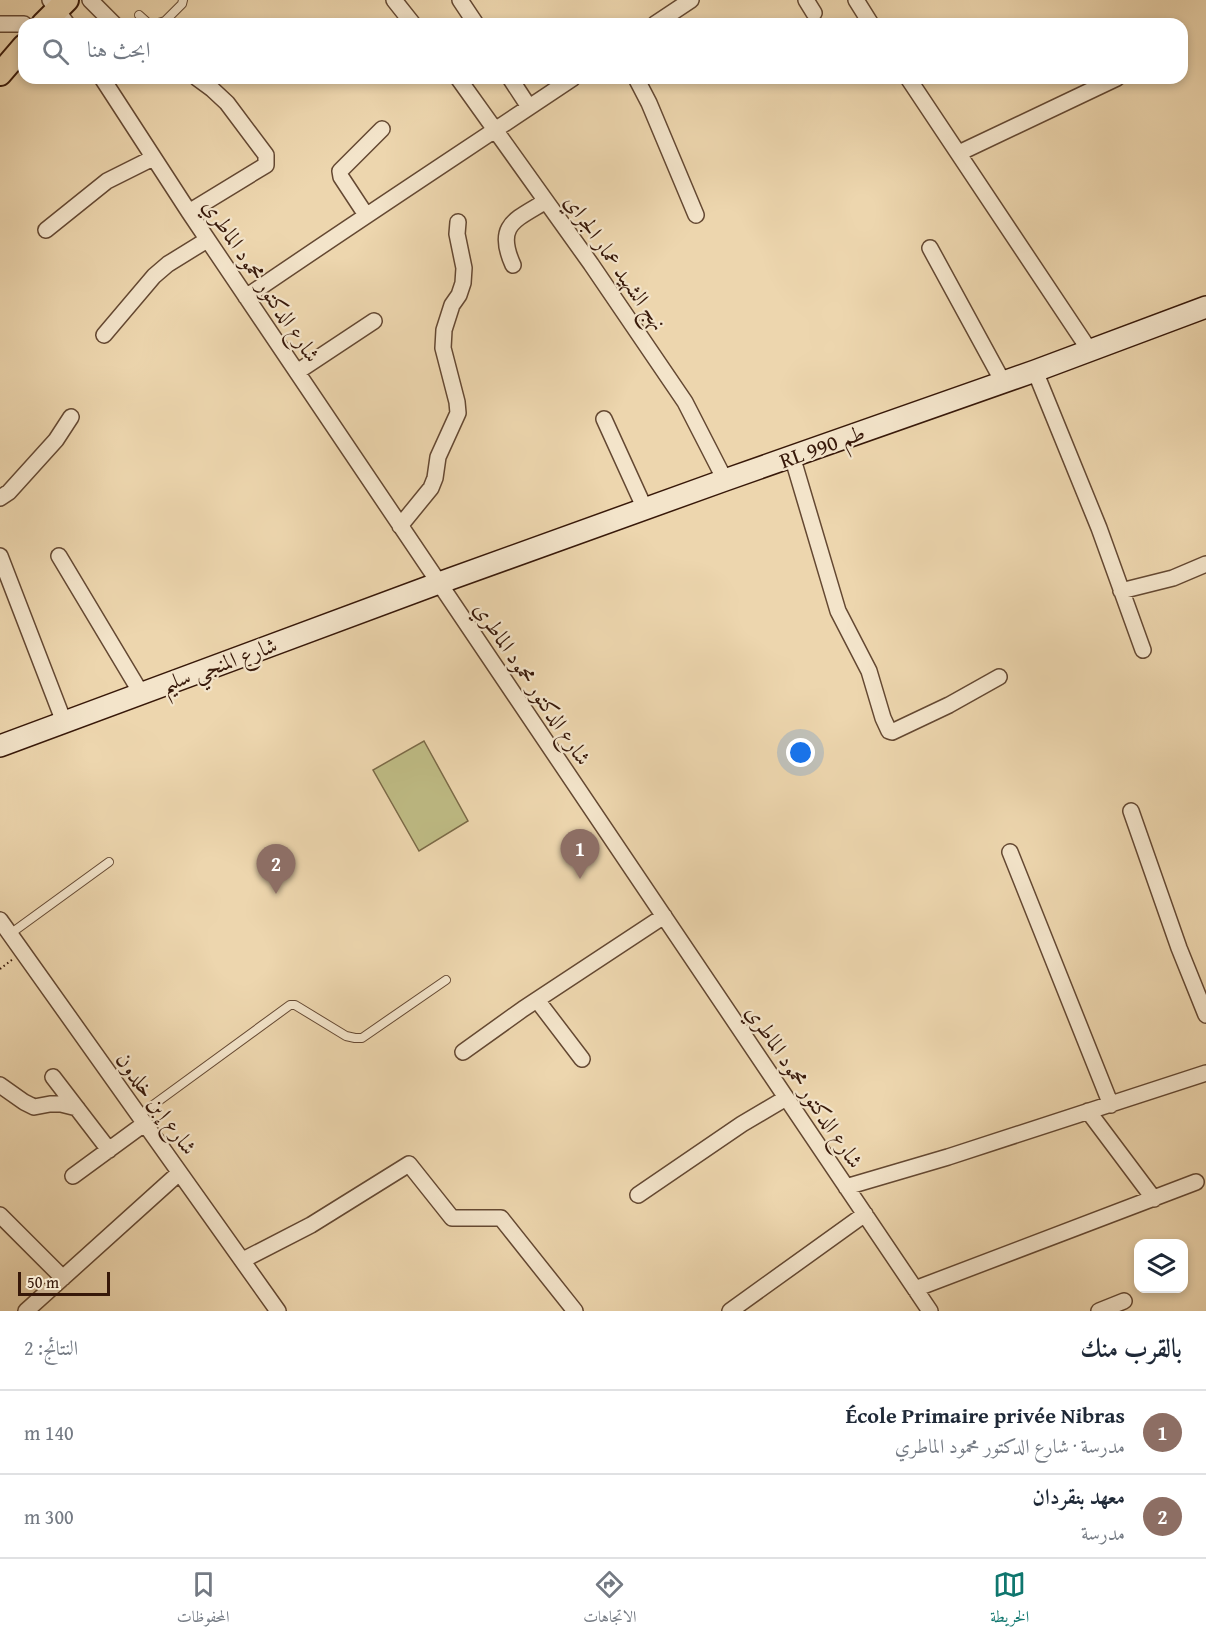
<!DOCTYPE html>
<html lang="ar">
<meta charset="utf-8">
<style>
body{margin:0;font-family:"Gentium Book Plus",Amiri,serif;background:#f6f6f7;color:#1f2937;direction:rtl}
.controls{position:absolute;right:18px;bottom:18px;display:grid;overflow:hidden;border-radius:12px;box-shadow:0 3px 9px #0003}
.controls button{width:54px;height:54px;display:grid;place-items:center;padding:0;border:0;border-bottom:2px solid #e0e1e3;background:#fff;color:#1f2937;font:30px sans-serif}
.scale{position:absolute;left:18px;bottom:15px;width:92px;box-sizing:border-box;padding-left:6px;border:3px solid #371809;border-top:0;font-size:16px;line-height:21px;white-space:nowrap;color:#371809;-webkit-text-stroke:4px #f3e4ca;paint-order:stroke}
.you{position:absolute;left:801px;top:753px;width:21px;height:21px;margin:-15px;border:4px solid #fff;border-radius:50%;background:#1a73e8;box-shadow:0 0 0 9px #1a73e833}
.badge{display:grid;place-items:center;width:39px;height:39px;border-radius:50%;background:#0f766e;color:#fff;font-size:20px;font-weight:700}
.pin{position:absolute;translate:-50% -50px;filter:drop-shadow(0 2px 3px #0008)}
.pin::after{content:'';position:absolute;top:32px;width:21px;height:18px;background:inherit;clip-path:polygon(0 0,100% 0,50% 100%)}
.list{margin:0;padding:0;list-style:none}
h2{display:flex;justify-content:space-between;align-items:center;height:78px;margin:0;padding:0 24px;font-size:26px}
h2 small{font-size:20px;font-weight:400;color:#747a83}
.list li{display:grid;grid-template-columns:39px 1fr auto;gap:18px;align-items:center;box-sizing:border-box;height:84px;padding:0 24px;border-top:2px solid #e0e1e3}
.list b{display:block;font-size:22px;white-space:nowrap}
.list p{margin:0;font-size:20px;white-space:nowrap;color:#747a83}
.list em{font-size:20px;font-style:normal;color:#747a83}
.icon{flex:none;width:33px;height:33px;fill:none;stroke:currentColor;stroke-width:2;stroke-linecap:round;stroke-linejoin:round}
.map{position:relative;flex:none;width:1206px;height:1311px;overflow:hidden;direction:ltr}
.search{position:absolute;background:#fff;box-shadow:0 3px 9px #0003;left:18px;right:18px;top:18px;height:66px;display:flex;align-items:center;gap:15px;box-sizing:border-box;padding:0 21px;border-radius:18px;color:#747a83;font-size:22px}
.sheet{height:246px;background:#fff}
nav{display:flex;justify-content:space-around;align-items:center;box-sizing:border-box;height:84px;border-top:2px solid #e0e1e3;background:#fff;font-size:16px;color:#747a83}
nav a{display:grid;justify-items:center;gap:3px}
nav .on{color:#0f766e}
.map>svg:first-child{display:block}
</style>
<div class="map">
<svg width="1206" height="1311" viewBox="0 0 1206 1311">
<rect width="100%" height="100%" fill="#edd6ae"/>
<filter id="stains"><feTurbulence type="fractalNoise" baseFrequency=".00333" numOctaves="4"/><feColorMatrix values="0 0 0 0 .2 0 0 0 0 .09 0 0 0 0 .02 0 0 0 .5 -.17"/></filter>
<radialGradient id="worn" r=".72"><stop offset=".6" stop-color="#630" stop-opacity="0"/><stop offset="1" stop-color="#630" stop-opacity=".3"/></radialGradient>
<path fill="#bfbc85" stroke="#7b6a47" stroke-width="1.5" d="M424,741L468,821L419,851L373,770Z"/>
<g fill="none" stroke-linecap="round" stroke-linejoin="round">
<defs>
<path id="lane" d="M139,15L149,24
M155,24L165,21L182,4L183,0
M10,934L109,862
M138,1116L290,1005H295L300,1008L346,1036L355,1038H362L446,980"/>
<path id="street" d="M50,0L67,24
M90,0L114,24
M394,0L413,24
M460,0L476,24
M806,0L814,13
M856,0L871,24
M0,24H24
M655,24L691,0
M102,78L189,212L930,1311
M458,78L591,264L685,402L725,480
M510,78L529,107
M636,78L649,103L696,215
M908,78L1090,351
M959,153L1117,78
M189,212L266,165V155L227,103L212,89L197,78
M366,215L341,177L340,171L382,129
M46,230L107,181L153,158
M930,248L1003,382
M513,265C495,225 515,220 546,201
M246,297C354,223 464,151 573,78
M104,335L154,276L168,264L207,240
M1035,371L1099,528L1143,650
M297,372L374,321
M604,419L645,509
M792,456L838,611L869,671L883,718L889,731L892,732L949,705L999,677
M0,498L9,492L56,440L71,417
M400,526L431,488L435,478L438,457L458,413L457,402L443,348L444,330L452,305L459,295L463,283L464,268L457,234L458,222
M0,556L64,722
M59,556L141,693
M1121,591L1173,578L1206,564
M1131,811L1179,948L1206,1015
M1010,852L1111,1105
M0,920L278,1311
M537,1000L582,1059
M463,1052L523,1009L664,916
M53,1077L109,1150
M0,1085L24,1102L34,1107L50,1104H61L77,1108
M1088,1111L1154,1199
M73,1176L144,1124
M846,1187L948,1157L1206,1073
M638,1195L742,1124L786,1098
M0,1215L63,1278
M243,1260L311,1225L409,1164L452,1218H501L575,1311
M915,1289L1196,1182
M26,1311L179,1173
M730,1311L865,1214
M1099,1311L1124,1301"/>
<path id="secondary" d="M0,746L439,583L725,480L1035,371L1206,307"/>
<path id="primary" d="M43,24L67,0
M0,74L24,46"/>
</defs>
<use href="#lane" stroke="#644832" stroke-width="10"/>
<use href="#street" stroke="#644832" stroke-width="18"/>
<use href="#secondary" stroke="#371809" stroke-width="24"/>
<use href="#primary" stroke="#371809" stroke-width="26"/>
<path stroke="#371809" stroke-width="2" stroke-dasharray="1.5 3" stroke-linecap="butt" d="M0,969L13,959"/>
<use href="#lane" stroke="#f3e4ca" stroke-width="8"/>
<use href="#street" stroke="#f3e4ca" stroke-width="15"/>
<use href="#secondary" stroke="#f3e4ca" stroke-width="21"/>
<use href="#primary" stroke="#edd6ae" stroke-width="22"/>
</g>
<g text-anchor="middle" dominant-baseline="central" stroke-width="4.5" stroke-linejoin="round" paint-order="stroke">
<g font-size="22" fill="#371809" stroke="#f3e4ca">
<text transform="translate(616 262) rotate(55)">نهج الشهيد عمار الجراي</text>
<text transform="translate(262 280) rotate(56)">شارع الدكتور محمود الماطري</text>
<text transform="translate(822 446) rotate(-20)">RL طم 990</text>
<text transform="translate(219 664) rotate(-20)">شارع المنجي سليم</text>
<text transform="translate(533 683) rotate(56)">شارع الدكتور محمود الماطري</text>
<text transform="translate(805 1086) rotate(56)">شارع الدكتور محمود الماطري</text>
<text transform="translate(157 1103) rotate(54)">شارع إبن خلدون</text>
</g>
</g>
<rect width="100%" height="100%" filter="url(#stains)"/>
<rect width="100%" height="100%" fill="url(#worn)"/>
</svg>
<div class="controls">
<button><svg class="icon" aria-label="layers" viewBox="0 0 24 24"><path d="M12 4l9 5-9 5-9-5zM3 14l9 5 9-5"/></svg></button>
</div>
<div class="scale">50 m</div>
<div class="you"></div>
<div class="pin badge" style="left:580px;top:879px;background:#8d6e63">1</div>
<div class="pin badge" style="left:276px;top:894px;background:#8d6e63">2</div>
<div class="search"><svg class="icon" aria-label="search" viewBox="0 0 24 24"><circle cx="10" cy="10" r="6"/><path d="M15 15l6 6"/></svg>ابحث هنا</div>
</div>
<section class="sheet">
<h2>بالقرب منك<small>النتائج: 2</small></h2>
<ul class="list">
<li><span class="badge" style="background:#8d6e63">1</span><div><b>École Primaire privée Nibras</b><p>مدرسة · شارع الدكتور محمود الماطري</p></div><em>140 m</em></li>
<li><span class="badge" style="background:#8d6e63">2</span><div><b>معهد بنقردان</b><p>مدرسة</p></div><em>300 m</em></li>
</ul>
</section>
<nav>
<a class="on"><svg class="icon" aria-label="map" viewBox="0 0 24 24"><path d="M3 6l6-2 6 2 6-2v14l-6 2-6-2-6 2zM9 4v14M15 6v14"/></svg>الخريطة</a>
<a><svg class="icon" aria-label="directions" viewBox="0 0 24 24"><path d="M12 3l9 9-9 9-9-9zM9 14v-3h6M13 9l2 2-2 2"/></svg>الاتجاهات</a>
<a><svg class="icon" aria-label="saved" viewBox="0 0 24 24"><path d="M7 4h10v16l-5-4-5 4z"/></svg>المحفوظات</a>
</nav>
